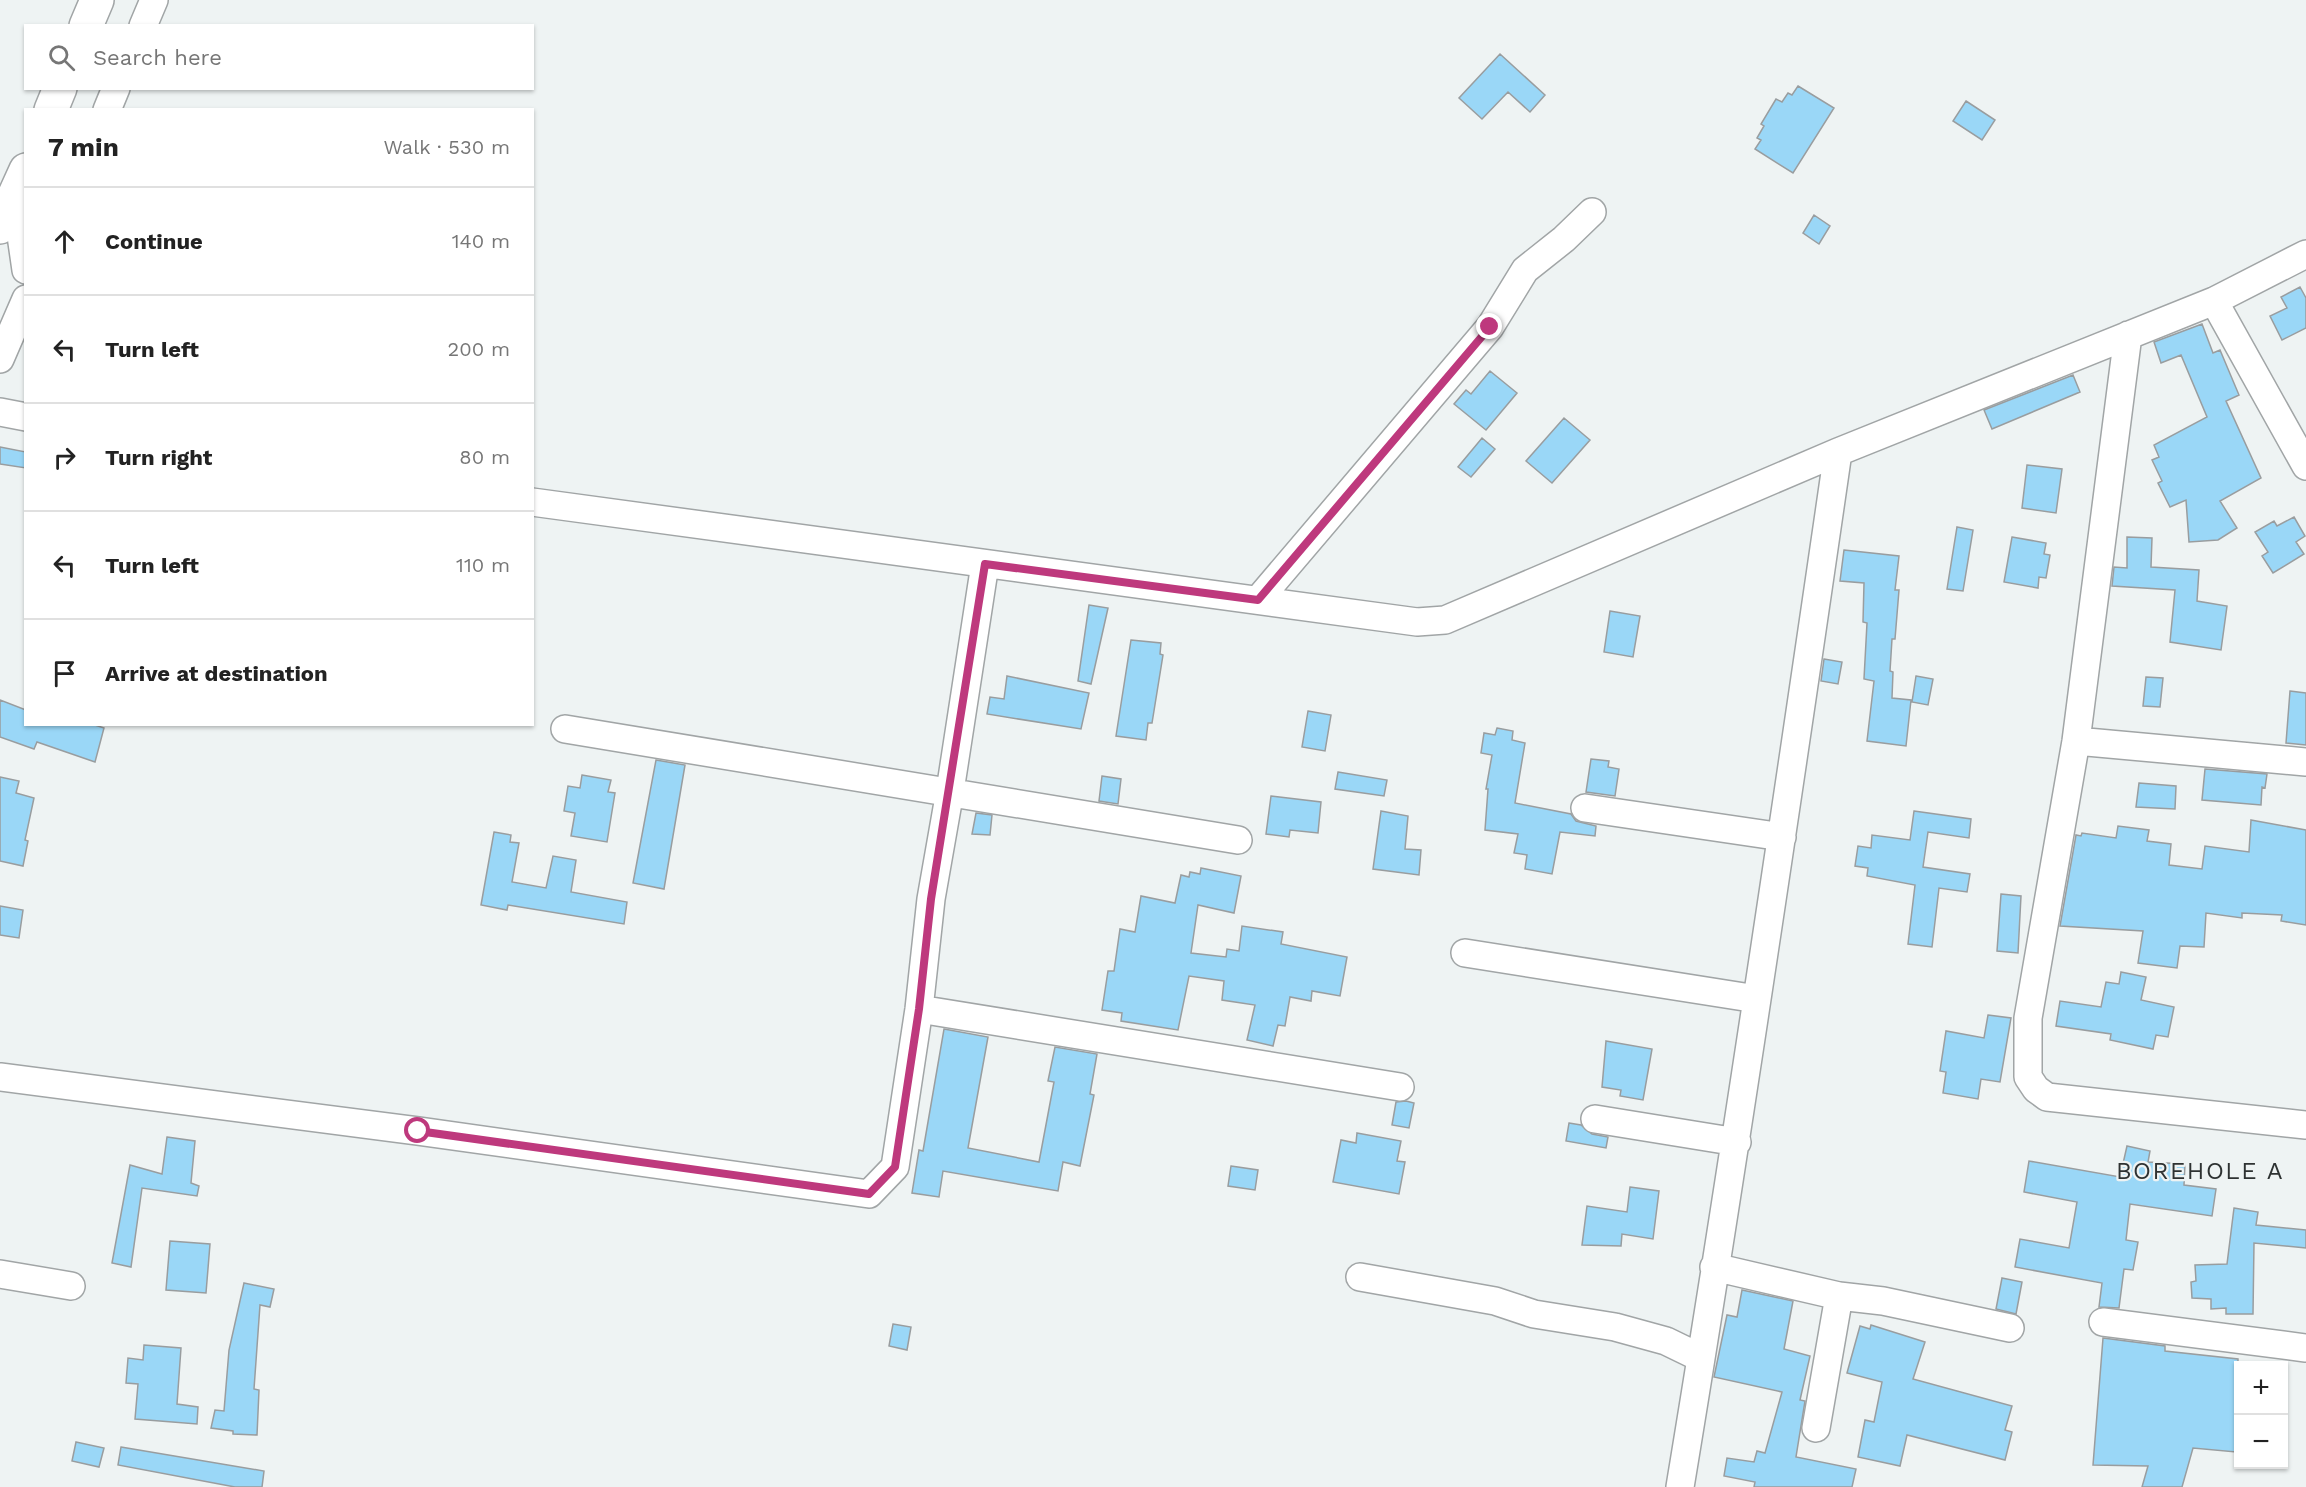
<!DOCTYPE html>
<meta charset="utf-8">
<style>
body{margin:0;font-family:"Work Sans",sans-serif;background:#f6f6f6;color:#222}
.controls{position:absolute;right:18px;bottom:18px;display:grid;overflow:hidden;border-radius:0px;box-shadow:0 2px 4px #0004}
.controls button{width:54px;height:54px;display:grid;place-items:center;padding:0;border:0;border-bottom:2px solid #e0e0e0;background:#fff;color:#222;font:30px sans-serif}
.stop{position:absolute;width:18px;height:18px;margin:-14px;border:4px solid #be397d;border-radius:50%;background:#fff}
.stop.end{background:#be397d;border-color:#fff;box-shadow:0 2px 6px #0008}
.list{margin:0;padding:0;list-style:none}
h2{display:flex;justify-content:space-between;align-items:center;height:78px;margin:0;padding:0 24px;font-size:26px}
h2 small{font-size:20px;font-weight:400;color:#767676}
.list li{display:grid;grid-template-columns:39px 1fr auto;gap:18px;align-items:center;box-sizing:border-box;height:108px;padding:0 24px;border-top:2px solid #e0e0e0}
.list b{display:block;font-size:22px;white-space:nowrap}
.list em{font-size:20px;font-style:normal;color:#767676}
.icon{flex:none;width:33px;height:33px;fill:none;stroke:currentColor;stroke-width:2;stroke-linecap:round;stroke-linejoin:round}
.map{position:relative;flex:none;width:2306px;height:1487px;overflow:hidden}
.search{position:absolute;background:#fff;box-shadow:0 2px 4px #0004;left:24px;top:24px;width:510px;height:66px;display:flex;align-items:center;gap:15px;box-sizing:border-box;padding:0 21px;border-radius:0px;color:#767676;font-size:22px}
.panel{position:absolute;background:#fff;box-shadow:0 2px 4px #0004;left:24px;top:108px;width:510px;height:618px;border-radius:0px}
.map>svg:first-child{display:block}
</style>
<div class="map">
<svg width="2306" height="1487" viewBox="0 0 2306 1487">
<rect width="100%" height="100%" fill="#eef3f3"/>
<path fill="#9ad7f7" stroke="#999d9f" stroke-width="1.5" d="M1500,54L1545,95L1530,112L1508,92L1482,119L1459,98Z
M1798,86L1834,108L1793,173L1755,149L1761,140L1757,138L1764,126L1761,124L1776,99L1782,102L1788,93L1792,95Z
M1966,101L1995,120L1982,140L1953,121Z
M1814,215L1830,226L1819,244L1803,233Z
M2300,287L2306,298V328L2282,340L2270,316L2287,308L2281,297Z
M2202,324L2213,353L2220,350L2239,395L2226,401L2261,478L2220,501L2237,528L2218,540L2189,542L2186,500L2170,507L2158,483L2162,481L2152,460L2159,457L2154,445L2207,417L2181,355L2161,363L2154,342Z
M1490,371L1517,393L1486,430L1454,404L1466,390L1471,394Z
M2073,375L2080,392L1992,429L1984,410Z
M1564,418L1590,440L1552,483L1526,461Z
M1482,438L1495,449L1471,477L1458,467Z
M0,447L26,452V468L0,464Z
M2027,465L2062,469L2056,513L2022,508Z
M2294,517L2305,536L2296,542L2304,554L2273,573L2262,556L2268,552L2255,532L2274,521L2277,526Z
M1957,527L1973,530L1963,591L1947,589Z
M2012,537L2046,543L2044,554L2050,555L2046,578L2039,577L2038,588L2004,582Z
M2127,537L2152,538L2151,567L2199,570L2197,601L2227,606L2221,650L2170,642L2175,590L2112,586L2114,567L2127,568Z
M1844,550L1899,556L1895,590H1899L1895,639H1892L1890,671L1893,672L1892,698L1911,700L1906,746L1867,741L1874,681L1864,679L1867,623L1863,622L1864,583L1840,581Z
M1089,605L1108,608L1091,684L1078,681Z
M1610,611L1640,616L1633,657L1604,652Z
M1131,640L1161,643L1160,654L1163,655L1152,723H1148L1146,740L1116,736Z
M1824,659L1842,662L1838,684L1821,681Z
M1007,676L1089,693L1081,729L987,714L990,697L1004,699Z
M1916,676L1933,679L1928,705L1912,702Z
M2146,677L2163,678L2160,707L2143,706Z
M2290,691L2306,693V745L2286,743Z
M0,700L26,710V724H92L104,728L95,762L37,742L34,749L0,737Z
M1308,711L1331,715L1325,751L1302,747Z
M1497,728L1513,731L1512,740L1525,743L1515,803L1571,814L1576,821L1596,826L1595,836L1560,832L1552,874L1525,869L1527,855L1514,853L1518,834L1485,830L1488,789H1486L1492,755L1481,753L1484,733L1495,735Z
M1591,759L1609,761L1608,767L1619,769L1615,796L1586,792Z
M656,760L685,765L664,889L633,883Z
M2205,769L2267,774L2265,788L2262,787L2261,805L2202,800Z
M1338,772L1387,780L1384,796L1335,789Z
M582,775L611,780L608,792L615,793L607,842L571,836L575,813L564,811L568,786L580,788Z
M1102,776L1121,779L1118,804L1099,801Z
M0,777L19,781L16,793L34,798L25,840L28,841L23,866L0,861Z
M2139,783L2176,786L2175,809L2136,807Z
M1271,796L1321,802L1318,833L1290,830L1289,837L1266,834Z
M1381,811L1408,816L1405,849L1421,850L1419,875L1373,869Z
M1914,811L1971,819L1969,838L1928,832L1923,867L1970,874L1967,892L1939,888L1932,947L1908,944L1915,885L1867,876L1868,868L1855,866L1858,846L1871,848L1872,835L1910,840Z
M976,813L992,815L990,835L972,834Z
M2251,820L2306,830V925L2281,921L2282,915L2242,913V918L2206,913L2204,947L2180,946L2177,968L2138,963L2143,931L2060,926L2076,835L2081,836L2082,833L2116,838L2118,826L2149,830L2147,841L2171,844L2169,865L2202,869L2205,846L2249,852Z
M494,832L511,835L510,842L519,843L512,882L546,888L553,856L576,860L571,892L627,902L624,924L508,905L507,910L481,905Z
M1201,868L1241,876L1234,913L1198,905L1191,953L1226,957L1227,949L1239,951L1242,926L1283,932L1281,944L1347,957L1340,996L1312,991L1311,1001L1290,997L1285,1026L1278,1025L1273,1046L1247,1040L1255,1005L1222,1000L1224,981L1189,976L1178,1030L1121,1021L1122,1013L1102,1010L1108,971H1114L1120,929L1135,932L1141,896L1175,903L1181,875L1189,877L1190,872L1200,874Z
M2001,894L2021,896L2018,953L1997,951Z
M0,906L23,910L19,938L0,935Z
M2121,972L2146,977L2141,1000L2174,1007L2168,1037L2156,1035L2153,1049L2110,1040L2111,1034L2056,1026L2060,1001L2101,1007L2106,982L2119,984Z
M1988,1015L2011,1018L2000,1082L1981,1079L1978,1099L1943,1093L1946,1072L1940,1071L1946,1031L1984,1038Z
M944,1029L988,1037L968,1148L1039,1162L1054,1082L1048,1081L1055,1047L1097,1054L1090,1094L1094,1095L1080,1166L1063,1162L1058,1191L943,1171L939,1197L912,1193L919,1150L923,1151Z
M1606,1041L1652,1049L1643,1100L1620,1096L1621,1090L1602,1087Z
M1406,1101L1414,1103L1409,1128L1392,1125L1396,1102Z
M1569,1123L1581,1125L1592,1134L1608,1137L1606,1148L1566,1141Z
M1357,1133L1401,1141L1397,1161L1405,1162L1399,1194L1333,1182L1341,1140L1356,1143Z
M167,1137L195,1141L191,1183L199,1186L197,1196L142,1188L131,1267L112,1263L130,1165L162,1174Z
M2127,1146L2150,1151L2148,1162L2185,1164L2184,1185L2216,1189L2212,1216L2130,1204L2126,1240L2138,1242L2133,1270L2124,1269L2119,1308L2099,1307L2102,1283L2015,1267L2020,1239L2069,1248L2077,1202L2024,1192L2029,1161L2120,1177Z
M1231,1166L1258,1170L1255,1190L1228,1186Z
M1630,1187L1659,1191L1653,1239L1622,1234L1621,1246L1582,1245L1587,1206L1627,1212Z
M2234,1208L2258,1212L2256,1225L2306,1230V1248L2254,1243L2253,1314H2226V1308L2211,1309V1299L2192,1298L2191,1282L2196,1281L2195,1265L2227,1264Z
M170,1241L210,1244L206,1293L166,1290Z
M2002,1278L2022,1282L2016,1314L1996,1309Z
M244,1283L274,1289L270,1307L260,1305L254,1389L259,1390L257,1435L233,1434V1431L211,1428L215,1410L224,1411L229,1350Z
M1742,1290L1793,1301L1784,1349L1810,1356L1800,1400L1805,1401L1796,1457L1856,1469L1852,1487H1754L1755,1482L1724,1476L1727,1458L1754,1462L1757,1451L1765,1453L1782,1392L1714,1377L1727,1315L1737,1317Z
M893,1324L911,1327L907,1350L889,1346Z
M1871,1325L1925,1342L1913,1379L2012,1406L2005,1430L2012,1432L2005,1460L1907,1435L1900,1466L1858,1457L1865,1420L1874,1422L1882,1382L1847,1373L1860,1326L1870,1329Z
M2103,1338L2165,1346V1351L2238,1359L2236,1452L2193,1448L2182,1487H2142L2148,1466L2093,1465Z
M144,1345L181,1348L177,1404L198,1407L197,1424L135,1419L138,1384L126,1383L128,1358L143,1360Z
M76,1442L104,1448L99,1467L72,1461Z
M121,1447L264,1471L262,1487H235L118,1465Z"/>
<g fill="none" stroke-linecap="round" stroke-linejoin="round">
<defs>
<path id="minor" d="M143,26L154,0
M107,110L116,88
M15,194L26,270
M2214,301L2306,466
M2128,335L2076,741L2028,1018V1077L2036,1089L2047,1097L2306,1125
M0,359L26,299
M0,412L26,417
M532,502L1417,622L1445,620L1838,452L2214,301L2306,254
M1258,600L1490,327L1525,270L1564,239L1592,212
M565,729L1238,840
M2076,741L2306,762
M1585,808L1782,837
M1465,953L1757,999
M919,1009L1400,1087
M0,1077L418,1131L869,1194L895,1167L919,1009L931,899L950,791L985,564
M1595,1119L1737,1142
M1714,1267L1839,1296L1883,1301L2010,1328
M0,1274L71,1286
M1360,1277L1495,1301L1534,1314L1615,1327L1666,1341L1701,1358
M2103,1322L2306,1348
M1816,1428L1839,1296
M1680,1487C1737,1143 1788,797 1838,452"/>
<path id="highway" d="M86,26L97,0
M51,110L60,88
M0,227L26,170"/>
</defs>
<use href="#minor" stroke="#a1a5a6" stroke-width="30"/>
<use href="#highway" stroke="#a1a5a6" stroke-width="36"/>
<use href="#minor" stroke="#fff" stroke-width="27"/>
<use href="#highway" stroke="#fff" stroke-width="33"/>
</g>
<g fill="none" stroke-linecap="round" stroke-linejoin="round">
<path stroke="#be397d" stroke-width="8" d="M418,1131L869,1194L895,1167L919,1009L931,899L985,564L1258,600L1490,327"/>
</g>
<g text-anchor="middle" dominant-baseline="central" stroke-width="4.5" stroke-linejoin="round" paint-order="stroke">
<g font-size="24" letter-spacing="1.5" fill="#2e3232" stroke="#eef3f3">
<text x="2200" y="1171">BOREHOLE A</text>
</g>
</g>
</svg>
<div class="controls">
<button>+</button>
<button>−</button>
</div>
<div class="stop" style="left:418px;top:1131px"></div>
<div class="stop end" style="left:1490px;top:327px"></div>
<div class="search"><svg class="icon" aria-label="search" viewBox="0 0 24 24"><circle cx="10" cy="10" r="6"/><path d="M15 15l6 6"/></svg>Search here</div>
<section class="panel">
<h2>7 min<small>Walk · 530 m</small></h2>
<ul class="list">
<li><svg class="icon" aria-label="ahead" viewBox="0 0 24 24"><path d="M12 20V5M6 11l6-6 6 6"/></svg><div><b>Continue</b></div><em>140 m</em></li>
<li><svg class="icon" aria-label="left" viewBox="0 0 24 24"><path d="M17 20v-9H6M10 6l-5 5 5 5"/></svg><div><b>Turn left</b></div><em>200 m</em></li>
<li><svg class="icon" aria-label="right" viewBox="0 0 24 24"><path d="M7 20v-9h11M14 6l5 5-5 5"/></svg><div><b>Turn right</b></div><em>80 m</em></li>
<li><svg class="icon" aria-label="left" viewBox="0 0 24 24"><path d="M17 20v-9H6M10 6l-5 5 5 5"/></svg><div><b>Turn left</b></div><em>110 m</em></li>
<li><svg class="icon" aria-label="arrive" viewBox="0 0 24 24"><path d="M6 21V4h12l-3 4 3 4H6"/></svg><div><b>Arrive at destination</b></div></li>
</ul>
</section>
</div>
